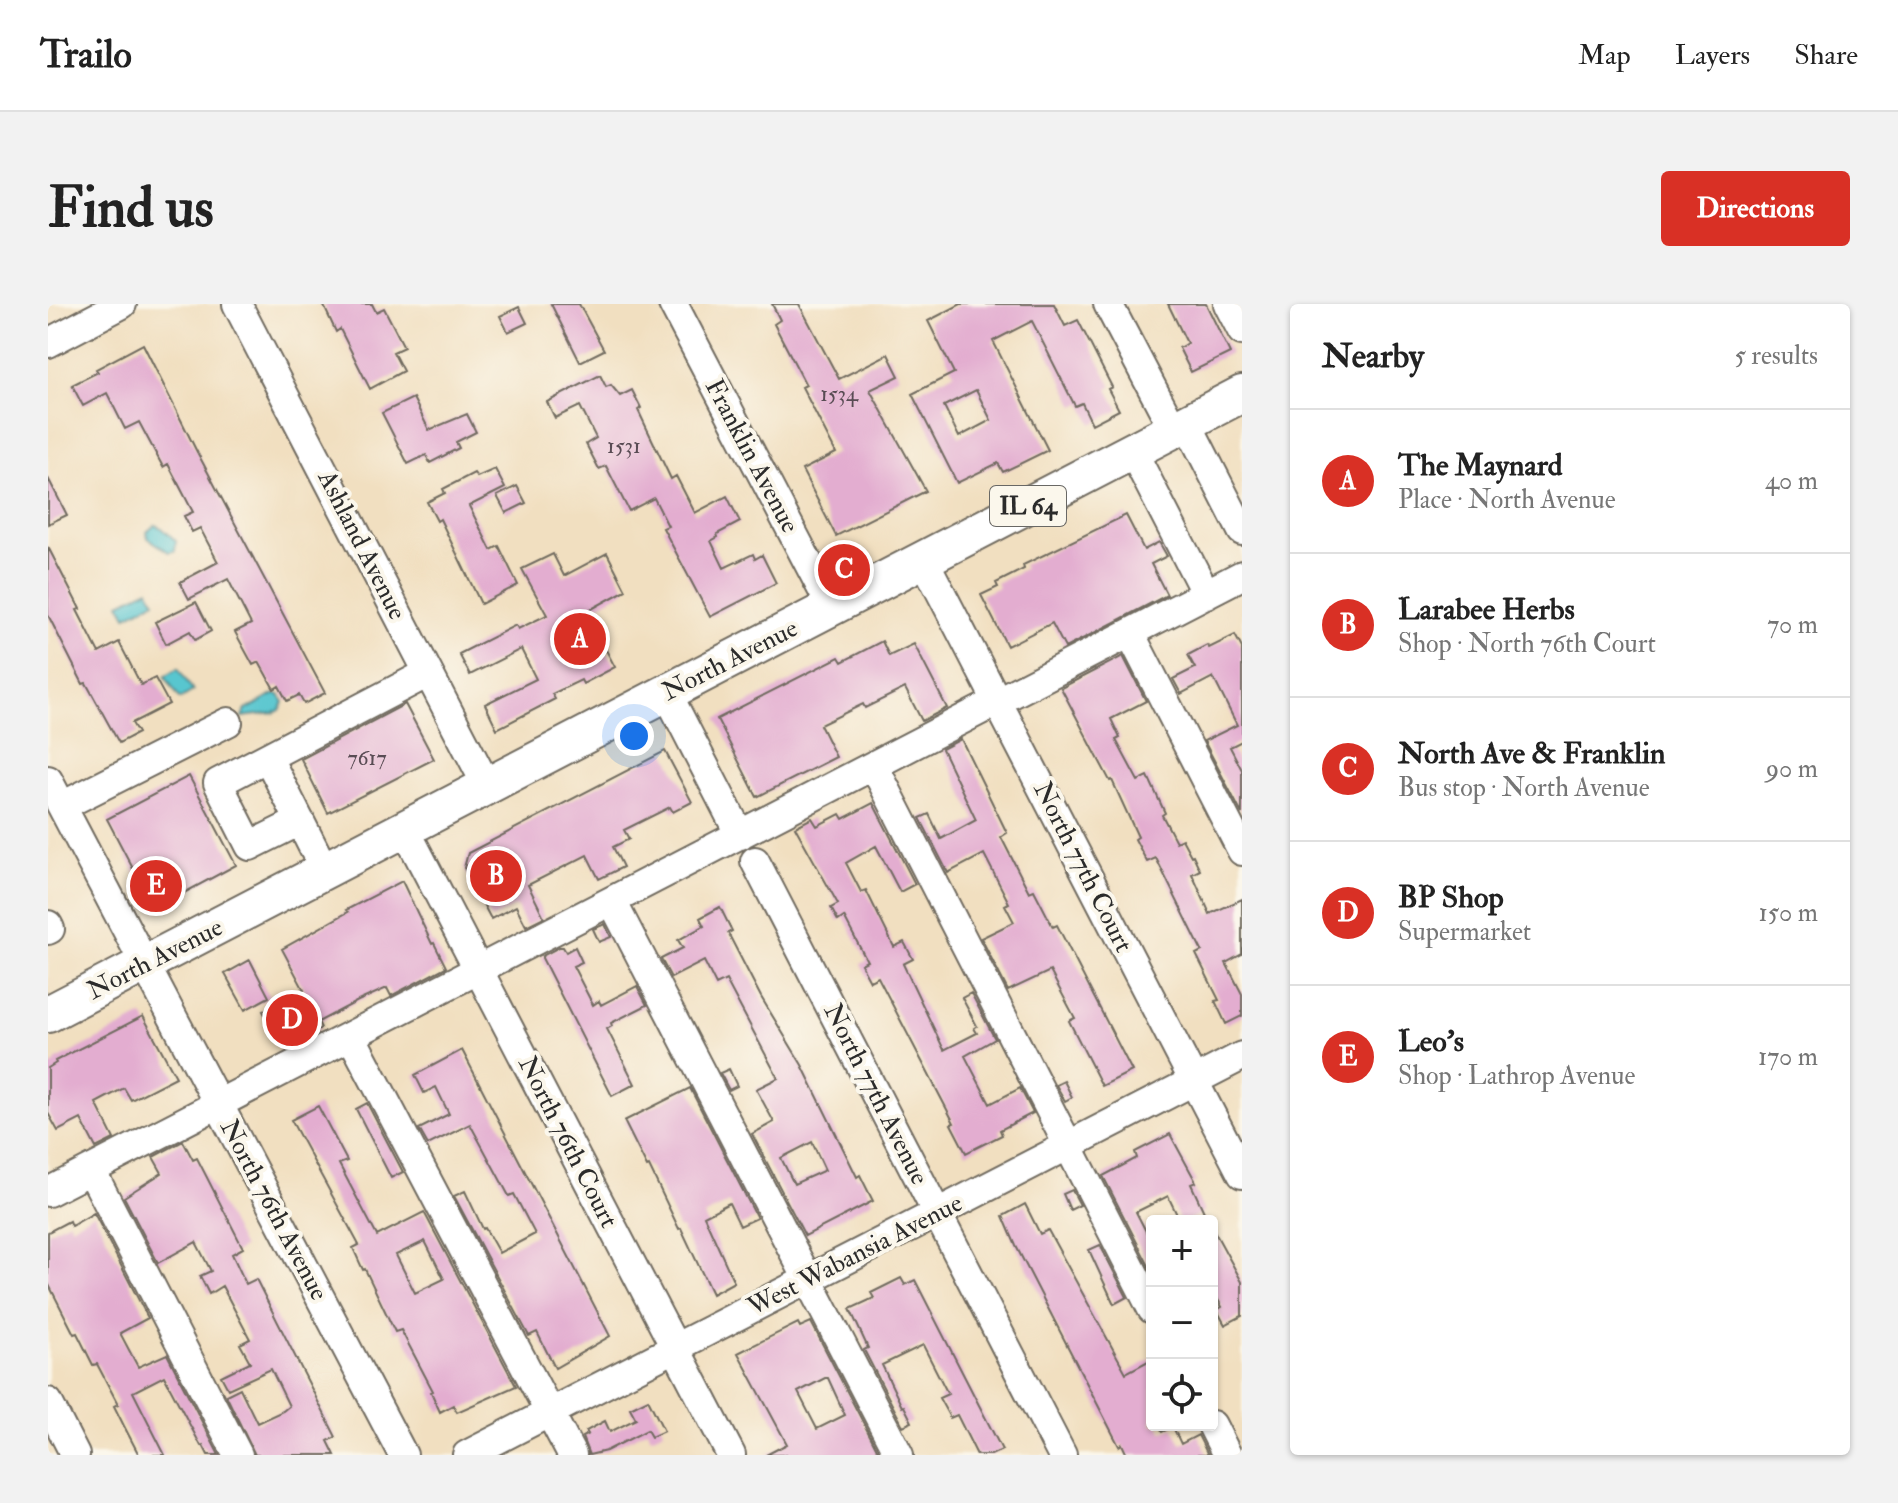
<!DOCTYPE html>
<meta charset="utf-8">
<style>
body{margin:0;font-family:"IM FELL Double Pica",serif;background:#f2f2f2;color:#222}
.controls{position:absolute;right:24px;bottom:24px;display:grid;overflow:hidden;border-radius:8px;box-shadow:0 2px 6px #0004}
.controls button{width:72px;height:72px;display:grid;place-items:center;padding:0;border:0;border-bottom:2px solid #e0e0e0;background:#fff;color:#222;font:40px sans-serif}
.you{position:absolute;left:586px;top:432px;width:28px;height:28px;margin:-20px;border:6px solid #fff;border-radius:50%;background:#1a73e8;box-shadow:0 0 0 12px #1a73e833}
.badge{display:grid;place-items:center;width:52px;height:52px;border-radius:50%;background:#d93025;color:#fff;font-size:26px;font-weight:700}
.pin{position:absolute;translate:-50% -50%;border:4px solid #fff;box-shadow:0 2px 8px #0006}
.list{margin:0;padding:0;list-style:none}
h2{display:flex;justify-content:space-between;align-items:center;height:104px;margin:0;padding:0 32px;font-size:34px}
h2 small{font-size:26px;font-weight:400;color:#767676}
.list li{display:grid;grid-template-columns:52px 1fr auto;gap:24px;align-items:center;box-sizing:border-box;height:144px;padding:0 32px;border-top:2px solid #e0e0e0}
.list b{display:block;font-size:30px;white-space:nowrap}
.list p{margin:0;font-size:26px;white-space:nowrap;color:#767676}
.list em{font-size:26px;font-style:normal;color:#767676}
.icon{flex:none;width:44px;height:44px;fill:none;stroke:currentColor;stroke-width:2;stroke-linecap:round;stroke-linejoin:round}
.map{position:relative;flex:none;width:1194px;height:1151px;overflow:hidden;border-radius:8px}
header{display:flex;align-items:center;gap:48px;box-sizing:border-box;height:112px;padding:0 40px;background:#fff;border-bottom:2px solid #e0e0e0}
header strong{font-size:38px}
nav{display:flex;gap:44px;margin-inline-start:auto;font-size:28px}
.intro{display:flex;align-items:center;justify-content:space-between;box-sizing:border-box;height:192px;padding:0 48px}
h1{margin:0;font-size:56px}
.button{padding:20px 36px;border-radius:8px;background:#d93025;color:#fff;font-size:28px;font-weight:700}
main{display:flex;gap:48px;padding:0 48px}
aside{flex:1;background:#fff;border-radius:8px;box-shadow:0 2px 6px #0004}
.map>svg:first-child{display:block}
</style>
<header>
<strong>Trailo</strong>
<nav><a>Map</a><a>Layers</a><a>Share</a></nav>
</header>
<div class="intro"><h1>Find us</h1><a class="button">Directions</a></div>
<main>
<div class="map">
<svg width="1194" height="1151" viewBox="0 0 1194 1151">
<rect width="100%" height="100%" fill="#fbf7ec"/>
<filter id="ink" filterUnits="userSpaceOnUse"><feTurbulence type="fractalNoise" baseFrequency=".0125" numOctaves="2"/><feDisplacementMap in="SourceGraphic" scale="16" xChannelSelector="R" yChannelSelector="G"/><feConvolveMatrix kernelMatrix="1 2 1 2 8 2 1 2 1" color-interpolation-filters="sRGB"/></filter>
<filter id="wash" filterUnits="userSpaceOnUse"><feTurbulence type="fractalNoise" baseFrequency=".006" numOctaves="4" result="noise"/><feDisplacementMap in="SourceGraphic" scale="32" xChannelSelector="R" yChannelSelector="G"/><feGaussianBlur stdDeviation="1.8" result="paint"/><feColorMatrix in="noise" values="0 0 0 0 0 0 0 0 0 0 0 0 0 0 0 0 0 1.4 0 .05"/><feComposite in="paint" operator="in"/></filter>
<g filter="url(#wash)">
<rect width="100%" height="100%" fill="#f1dfc0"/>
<path fill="#59c6cf" stroke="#42787d" stroke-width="2" d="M107,221L114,224L128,237L127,247L121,248L100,234L99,228Z
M101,285L107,297L79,312L72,299Z
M130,364L145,387L132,395L117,372Z
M227,390L231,391L236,398L232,406L226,409L194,413L198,406Z"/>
<g id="blocks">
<path fill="#e3add0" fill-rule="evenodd" d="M275,0H324L328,8L336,4L356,43L345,48L355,67L322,85L292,25L288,28Z
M503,0H531L556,46L532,58Z
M724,0H751L791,75L840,50L851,72L822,86L878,187L788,232L754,166L788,149L754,83L758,81L726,20L732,16Z
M913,0H1006L1017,22L1030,16L1064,83L1060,85L1071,106L1044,120L1034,99L1027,102L984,17L945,37L1000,146L955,168L950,159L909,179L864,90L906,69L880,17ZM928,86L943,116L911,133L896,102Z
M1120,0H1158L1182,49L1143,68L1131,44L1139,39Z
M471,3L479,19L460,28L452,12Z
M95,40L148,146L277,389L256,400L251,391L239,397L231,382L226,385L211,358L205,361L187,328L203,320L180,275L141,295L132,278L170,258L152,224L144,228L136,212L145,208L120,160L115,163L91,118L77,125L59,89L35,102L24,81L50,68L48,65Z
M552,71L558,83L563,81L572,92L584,86L593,104L590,106L623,175L628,172L647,209L679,192L692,218L669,230L670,233L663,237L676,264L705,250L707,255L714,251L728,279L662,313L615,224L620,222L606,194L581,207L558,162L551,165L538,140L548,134L532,102L507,114L499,98Z
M365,94L381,126L419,110L428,128L408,138L411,144L382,159L378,151L360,160L334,109Z
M447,165L457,184L421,202L443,246L451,242L470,281L433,300L392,215L389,217L379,198L397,189L395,185L426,169L429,173Z
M0,174L19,211L0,220Z
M469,182L478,199L458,209L449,192Z
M1078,211L1096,246L1111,238L1119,252L1103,260L1119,291L1017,344L1004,319L959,342L933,291L950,283L948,279L976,265L975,261Z
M0,243L32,305L29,306L51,349L71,338L93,381L107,374L121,400L84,419L90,429L71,439L38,379L35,380L0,311Z
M559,249L578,286L538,308L567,363L535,380L533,376L504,390L507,395L449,425L437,400L488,375L473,345L422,371L411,350L468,321L470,325L499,311L474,265L505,250L516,272Z
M148,298L163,327L147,336L142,327L118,340L107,318Z
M1187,331L1194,344V437L1182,443L1194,466V510L1156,437L1189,421L1165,373L1133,390L1125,375L1147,364L1140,351L1159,341L1161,344Z
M834,337L841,352L866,340L899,404L874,417L857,384L817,404L815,400L772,421L788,453L709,493L669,415L791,353L794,358Z
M1075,352L1098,397L1063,415L1072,434L1068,436L1090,477L1100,472L1117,509L1114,511L1128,538L1134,535L1143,552L1145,551L1152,566L1144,570L1162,610L1194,595V650L1178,659L1194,690V712L1178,720L1167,697L1171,696L1148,650L1154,647L1108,554L1099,558L1087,535L1090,533L1064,476L1062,477L1013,384Z
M357,400L386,455L280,509L253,455Z
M913,435L959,529L953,533L981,588L986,586L1005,623L1009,621L1084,767L1054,782L1021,717L1027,714L1002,667L960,687L933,634L966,618L957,601L961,599L936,550L900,569L872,514L881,510L893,535L928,516L894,445Z
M617,447L644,498L625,508L622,503L576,526L581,535L565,543L575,563L551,575L539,551L480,581L496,613L478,622L468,602L443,615L416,564L420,549Z
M141,472L188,561L110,603L104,601L59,515Z
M825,499L867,580L852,588L828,542L798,559L813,588L818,586L846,643L856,638L865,655L855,660L896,746L929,729L926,724L929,722L914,694L923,689L947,735L917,752L942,800L972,784L985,809L952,826L954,831L918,849L903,820L906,819L830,673L822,677L813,660L819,657L796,613L790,617L783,604L790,600L747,523L764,514L769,522L792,510L795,515Z
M354,577L384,640L386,639L398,663L343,692L339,684L310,697L270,718L273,724L235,744L215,707L256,686L234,645L300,608L298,606Z
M672,603L684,627L680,629L713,693L754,761L809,873L812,871L825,897L757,932L704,830L726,818L708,785L730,774L678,676L668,681L656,657L623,674L613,655L635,644L630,636L656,622L652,614ZM764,838L777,866L746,880L733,854Z
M557,620L563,633L551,638L545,625Z
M511,643H515L518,648L527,643L534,658L525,662L545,701L551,697L553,701L589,682L599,701L563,719L564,722L559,725L587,780L564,792L494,654V652Z
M202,656L221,693L197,706L177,670Z
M95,712L128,773L83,796L76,784L48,799L66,835L48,844L33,815L10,827L0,809V764L8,759L7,757Z
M414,746L562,1032L507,1064L489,1028L481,1032L406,892L417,887L435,925L437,924L451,949L487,930L466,890L461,892L422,820L380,841L371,825L401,810L388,783L376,789L367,771Z
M681,765L689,782L681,786L672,769Z
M1016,777L1024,793L1017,797L1008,781Z
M642,784L709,914L692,922L681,899L656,912L686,978L664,990L633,924L631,925L601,862L599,863L576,817Z
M319,799L355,868L343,874L308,805Z
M270,802L299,857L291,860L329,932L376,908L468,1082L409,1108L405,1101L392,1108L383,1088L385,1087L353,1026L347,1028L317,965L315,966L305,944L311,941L243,816ZM377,937L396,975L367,989L348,951Z
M1122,830L1148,878L1143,880L1156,908L1138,917H1132L1120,892L1088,908L1104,939L1103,966L1055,872L1089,854L1087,848Z
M135,837L145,856L149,854L195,944L184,950L198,980L208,975L288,1133L280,1137L287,1151H207L178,1091L192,1084L209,1119L235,1107L241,1102L223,1065L180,1085L173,1072L202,1058L192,1040L202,1035L174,982L161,990L152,972L163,967L148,938L110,959L76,893L114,869L105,853Z
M1024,886L1032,901L1022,906L1015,890Z
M977,900L992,930L1000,926L1078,1069L1104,1055V1121H1111L1114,1128L1125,1123L1133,1140L1150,1131L1160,1151H1079L1074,1140L1071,1142L968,942L955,912Z
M46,909L100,1014L72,1029L90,1063L119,1050L171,1151H160L155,1141L153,1142L116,1072L85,1088L117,1151H91L76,1122L66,1102L70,1100L49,1060L45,1061L29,1029L26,1030L0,979V928L21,917L23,922Z
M1164,923L1194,978V1012L1177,1021L1169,1006L1174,1003L1164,985Z
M1052,941L1079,993L1066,1000L1041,946Z
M853,974L857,981L867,976L954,1146L943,1151H929L909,1111L902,1114L891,1094L900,1090L875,1041L834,1061L854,1103L856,1102L864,1118L855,1122L816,1046L820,1044L802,1005L826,994L823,989Z
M763,1018L832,1151H718L739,1140L690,1049L750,1019L752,1023ZM777,1074H780L797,1111L769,1125L750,1088Z
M600,1095L616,1127L603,1133L599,1126L558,1147L541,1151L534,1133L540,1130L538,1127L557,1117L562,1128L588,1115L582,1104Z"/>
</g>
</g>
<g filter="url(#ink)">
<use href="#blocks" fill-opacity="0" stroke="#706a5f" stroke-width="2"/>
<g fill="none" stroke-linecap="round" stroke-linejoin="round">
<defs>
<path id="minor" d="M189,0L439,482
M625,0L784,304
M1060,0L1126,126
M1180,0L1194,27
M0,39L74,0
M1139,119L1194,227
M1085,148L1158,290
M876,256L1194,870
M1082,329L1194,547
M619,389L692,531
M220,454L277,567
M826,462L1104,1005
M0,476L355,1151
M14,502L180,418
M252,517L202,542L170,479L380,369
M357,525L683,1151
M707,557L1014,1151
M564,597L851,1151
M0,621L2,625L0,626
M303,732L524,1151
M43,866L190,1151
M0,888L1194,271
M0,1098L27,1151
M1164,1121L1179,1151
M419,1151L1194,752"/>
<path id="major" d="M0,710L1194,90"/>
</defs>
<use href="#minor" stroke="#706a5f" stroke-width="32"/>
<use href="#major" stroke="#706a5f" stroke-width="40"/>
<use href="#minor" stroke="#fff" stroke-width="28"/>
<use href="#major" stroke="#fff" stroke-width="36"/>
</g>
</g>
<g text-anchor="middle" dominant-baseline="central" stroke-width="8" stroke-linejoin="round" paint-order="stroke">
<g font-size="22" fill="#594c54">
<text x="791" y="90">1534</text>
<text x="576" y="142">1531</text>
<text x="319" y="454">7617</text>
</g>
<rect fill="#fbf7ec" stroke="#696865" stroke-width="2" x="942" y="182" width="76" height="40" rx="6"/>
<g font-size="24" font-weight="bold" fill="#2b2b2b">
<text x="980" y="202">IL 64</text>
</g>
<g font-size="26" fill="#2b2b2b" stroke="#fbf7ec">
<text transform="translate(704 152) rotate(62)">Franklin Avenue</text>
<text transform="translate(314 241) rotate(63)">Ashland Avenue</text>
<text transform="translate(682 356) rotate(-27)">North Avenue</text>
<text transform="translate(1035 563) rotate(63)">North 77th Court</text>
<text transform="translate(107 655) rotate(-27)">North Avenue</text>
<text transform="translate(828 790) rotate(63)">North 77th Avenue</text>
<text transform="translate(520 838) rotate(63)">North 76th Court</text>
<text transform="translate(226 906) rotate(62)">North 76th Avenue</text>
<text transform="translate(807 951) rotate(-27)">West Wabansia Avenue</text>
</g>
</g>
</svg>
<div class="controls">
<button>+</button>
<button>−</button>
<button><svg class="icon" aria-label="locate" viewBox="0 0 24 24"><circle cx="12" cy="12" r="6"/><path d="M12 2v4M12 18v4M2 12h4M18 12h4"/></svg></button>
</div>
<div class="you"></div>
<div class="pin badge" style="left:532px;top:335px">A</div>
<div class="pin badge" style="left:448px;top:572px">B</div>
<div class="pin badge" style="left:796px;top:266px">C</div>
<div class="pin badge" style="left:244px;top:716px">D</div>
<div class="pin badge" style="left:108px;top:582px">E</div>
</div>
<aside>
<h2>Nearby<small>5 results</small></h2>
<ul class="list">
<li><span class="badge">A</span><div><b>The Maynard</b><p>Place · North Avenue</p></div><em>40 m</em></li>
<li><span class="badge">B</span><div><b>Larabee Herbs</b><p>Shop · North 76th Court</p></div><em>70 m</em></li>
<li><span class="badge">C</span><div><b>North Ave &amp; Franklin</b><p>Bus stop · North Avenue</p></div><em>90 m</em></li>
<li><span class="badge">D</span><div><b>BP Shop</b><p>Supermarket</p></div><em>150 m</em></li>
<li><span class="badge">E</span><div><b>Leo's</b><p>Shop · Lathrop Avenue</p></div><em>170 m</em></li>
</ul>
</aside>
</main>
